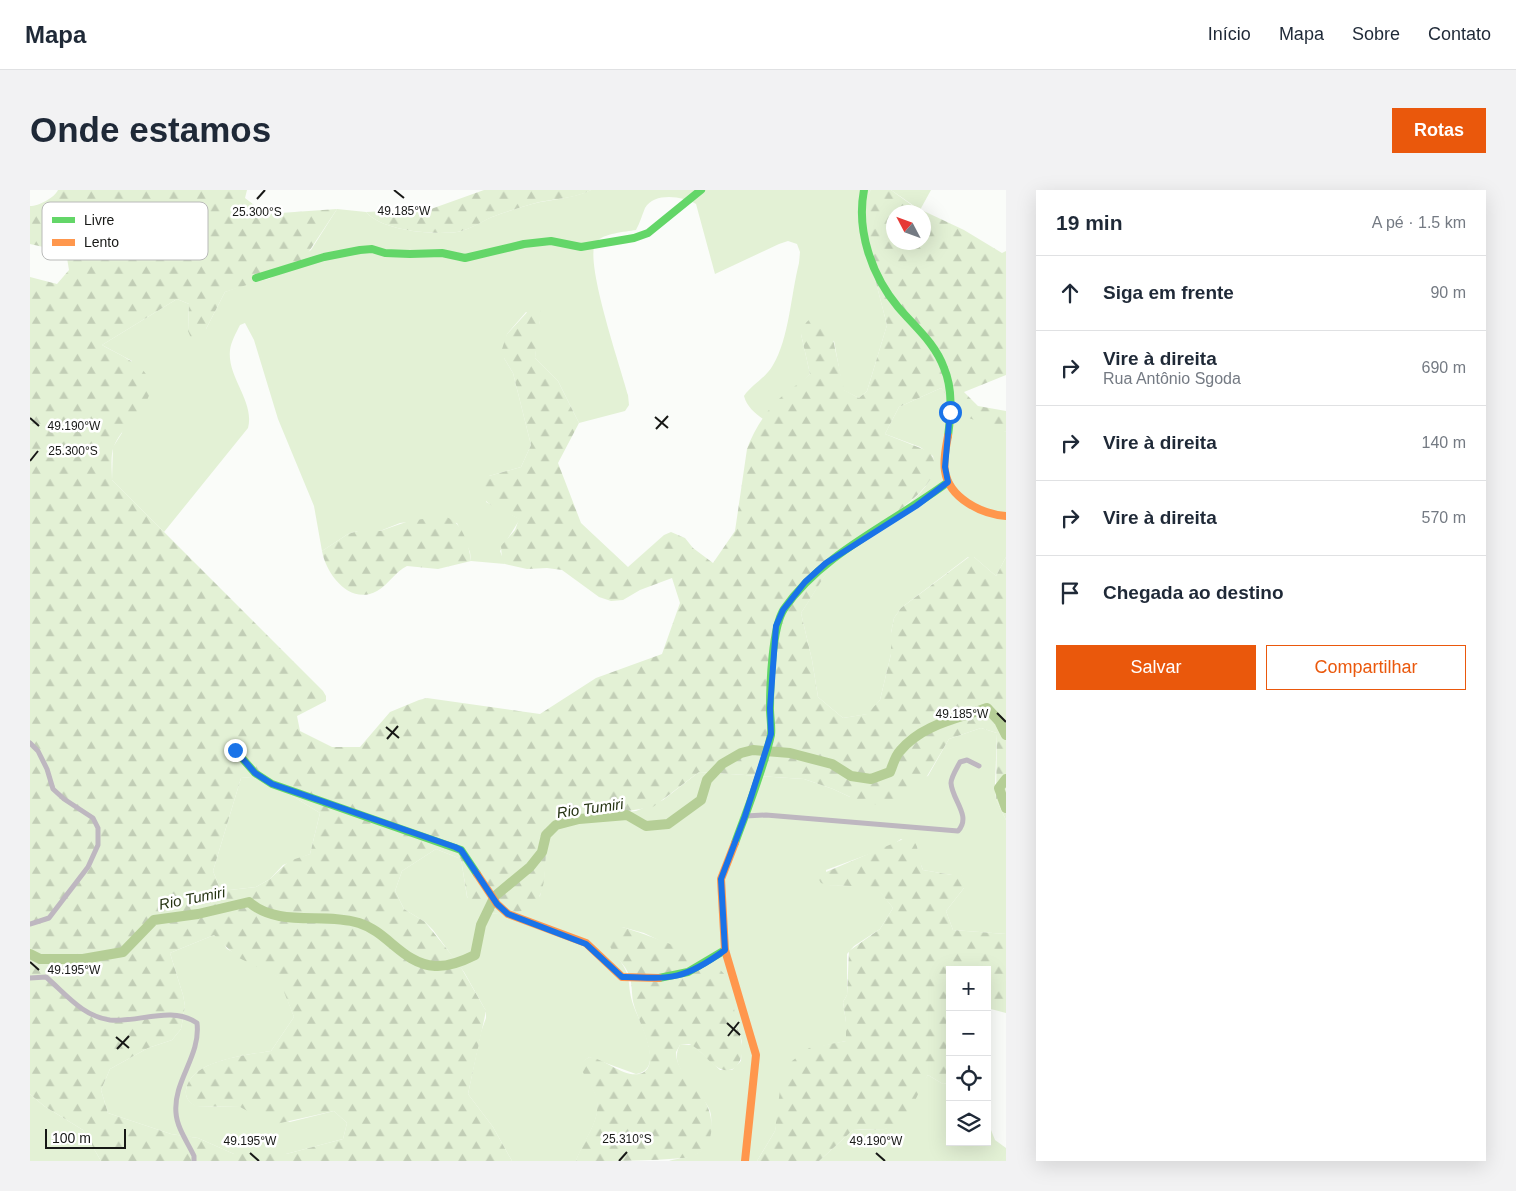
<!DOCTYPE html>
<html lang="pt">
<meta charset="utf-8">
<style>
body{margin:0;font-family:Arial,sans-serif;background:#f2f2f3;color:#1f2937}
.controls{position:absolute;right:15px;bottom:15px;display:grid;overflow:hidden;border-radius:0px;box-shadow:0 5px 20px #0002}
.controls button{width:45px;height:45px;display:grid;place-items:center;padding:0;border:0;border-bottom:1px solid #e0e1e3;background:#fff;color:#1f2937;font:25px sans-serif}
.compass{position:absolute;left:856px;top:15px;width:45px;height:45px;border-radius:50%;background:#fff;box-shadow:0 5px 20px #0002;rotate:311deg}
.scale{position:absolute;left:15px;bottom:12px;width:81px;box-sizing:border-box;padding-left:5px;border:2px solid #171816;border-top:0;font-size:14px;line-height:18px;white-space:nowrap;color:#171816;-webkit-text-stroke:4px #fff;paint-order:stroke}
.stop{position:absolute;width:15px;height:15px;margin:-11px;border:4px solid #1a73e8;border-radius:50%;background:#fff}
.stop.end{background:#1a73e8;border-color:#fff;box-shadow:0 1px 5px #0008}
.list{margin:0;padding:0;list-style:none}
h2{display:flex;justify-content:space-between;align-items:center;height:65px;margin:0;padding:0 20px;font-size:21px}
h2 small{font-size:16px;font-weight:400;color:#747a83}
.list li{display:grid;grid-template-columns:32px 1fr auto;gap:15px;align-items:center;box-sizing:border-box;height:75px;padding:0 20px;border-top:1px solid #e0e1e3}
.list b{display:block;font-size:19px;white-space:nowrap}
.list p{margin:0;font-size:16px;white-space:nowrap;color:#747a83}
.list em{font-size:16px;font-style:normal;color:#747a83}
.actions{display:flex;gap:10px;padding:15px 20px}
.actions a{flex:1;padding:11px 0;border:1px solid #ea580c;border-radius:0px;text-align:center;font-size:18px;color:#ea580c}
.actions .main{background:#ea580c;color:#fff}
.icon{flex:none;width:28px;height:28px;fill:none;stroke:currentColor;stroke-width:2;stroke-linecap:round;stroke-linejoin:round}
.map{position:relative;flex:none;width:976px;height:971px;overflow:hidden;border-radius:0px}
header{display:flex;align-items:center;gap:30px;box-sizing:border-box;height:70px;padding:0 25px;background:#fff;border-bottom:1px solid #e0e1e3}
header strong{font-size:24px}
nav{display:flex;gap:28px;margin-inline-start:auto;font-size:18px}
.intro{display:flex;align-items:center;justify-content:space-between;box-sizing:border-box;height:120px;padding:0 30px}
h1{margin:0;font-size:35px}
.button{padding:12px 22px;border-radius:0px;background:#ea580c;color:#fff;font-size:18px;font-weight:700}
main{display:flex;gap:30px;padding:0 30px}
aside{flex:1;background:#fff;border-radius:0px;box-shadow:0 5px 20px #0002}
.map>svg:first-child{display:block}
</style>
<header>
<strong>Mapa</strong>
<nav><a>Início</a><a>Mapa</a><a>Sobre</a><a>Contato</a></nav>
</header>
<div class="intro"><h1>Onde estamos</h1><a class="button">Rotas</a></div>
<main>
<div class="map">
<svg width="976" height="971" viewBox="0 0 976 971">
<defs>
<pattern id="forest-firs" width="22" height="20" patternUnits="userSpaceOnUse" patternTransform="scale(1.25)"><rect width="22" height="20" fill="#e3f1d5"/><path d="M5 1l3.5 6h-7zM16 11l3.5 6h-7z" fill="#c2ceb6"/></pattern>
</defs>
<rect width="100%" height="100%" fill="#fafcf9"/>
<path fill="#e3f1d5" d="M561,0H841L837,6L843,81L857,135L837,201L829,208L813,200L804,151L771,144L780,184C763,203 749,206 733,229C725,223 717,217 714,206C722,194 736,188 743,175C759,149 761,104 769,73L770,62L767,54L758,51L749,54L685,84L666,14C653,6 624,2 615,18C612,25 610,33 606,40C595,42 574,43 566,52C553,69 592,181 598,205L599,215L595,221L549,233L528,191L505,168L507,142L510,131L496,122L477,144L474,168L483,183L501,255L491,277L459,286L456,312L490,329L470,361L475,374L441,371L440,362L427,333L393,330L370,333L350,341H328L318,344L292,361L284,316L248,229L224,150L215,133L210,135C206,143 201,152 200,160C197,188 225,211 218,238L134,342L82,290L83,257L92,243L102,171L72,155L147,109L159,114L158,141L176,139L195,102L222,92L239,89L281,60L307,19L336,22C352,41 403,45 427,42C439,40 450,32 462,27C474,22 489,18 502,14C521,9 543,9 561,0Z
M861,0H901L890,20Z
M911,198L922,211L976,242V367L966,386L944,367H938L871,418L864,428L861,443V464L850,510L838,524L813,528L788,507L782,470L771,423C785,402 798,377 815,359C840,334 913,307 903,266L890,257L855,244L869,217Z
M951,538L967,543L965,595L966,609L976,630V744L923,740L916,721L934,698L931,685H922L893,680L888,667V658L871,649L861,656L796,680L797,695L846,696L863,718L850,739L824,756L817,764V805L813,812L816,832V851L779,859L748,926L745,941L727,971H639C647,968 661,968 668,963C676,957 680,949 681,940C681,933 682,927 680,921C672,899 636,879 650,855H663L690,880H702L711,871L712,852L707,833L645,758L614,743L592,737L585,764C605,789 595,792 604,817C610,833 636,880 606,884L559,867L553,872L552,877C555,887 562,895 566,905C574,927 553,951 546,971H482L463,937L438,904L451,842L456,828V821L434,782L403,740L395,732L374,719L365,701L372,681L406,659L431,669L437,707L454,724L469,723L510,706L514,688L517,647L534,631L606,621L633,610L669,582L774,589L803,599L820,607L898,586L919,549Z
M230,586L290,623L280,664L253,675L240,689L226,697L191,701L183,681L211,588Z
M184,745L191,749L197,759L249,787L264,827L241,861C218,865 160,870 156,900C155,908 159,912 166,916L210,917L260,932L304,921L317,933L313,949L256,964H204L168,948L141,944L78,923L71,900L80,879L118,858L142,850L151,839L155,816L153,805L140,763Z
M898,885L913,894L920,893V952H957V930L965,950L976,958V971H789L823,940L856,939Z
M0,904L14,916L53,940L71,971H0Z"/>
<path fill="url(#forest-firs)" fill-rule="evenodd" d="M28,0H217L215,8L236,24L307,19L272,72L248,85L195,102L176,139L167,149L161,148L158,141L159,114L147,109L72,155C104,173 141,185 107,225C99,234 89,244 84,256C80,265 82,280 82,290L293,501L296,506V511L267,526L270,541L302,557H330L360,522L389,510L397,508L510,524L566,488L632,464L650,413L642,388L610,400L593,410L581,411L569,407L532,380L517,378L497,379L475,374L472,370L471,356L485,340L489,329C474,321 451,315 447,296L459,286L491,277L501,255L483,183L474,168L472,159L477,144L502,117H509L511,123L505,168L528,191L549,233L528,273L551,333L598,377L634,345L641,342L655,348L663,358L683,373L705,341L717,259C723,242 735,222 749,209C759,199 770,194 780,184L771,144C774,134 778,126 791,127L801,140L814,200L829,208L837,201L857,135L843,81L833,23L837,6L841,0H861L883,16L934,40L972,63L976,61V185L934,202L948,216L976,221V242L931,225L911,198L869,217L855,244L898,261C931,293 833,341 815,359C798,377 785,403 771,423L782,470L788,507L813,528L837,524L850,510L861,464V443L864,428L871,418L939,367H944L966,386L976,367V630L966,609L967,543L951,538L919,549L893,593L880,603L852,615L833,613L803,599L774,589L669,582L623,617L534,631L517,647C513,684 523,725 472,723C460,723 452,726 442,720L437,706L431,669L406,659L372,681L365,701L374,719L395,732L429,774L456,821L438,904L463,937L482,971H71L53,940L14,916L0,904V87L27,94L39,80L36,62L0,54V16C9,16 24,8 28,0ZM864,22H894V52H864ZM230,586L290,623L280,664L259,671L240,689L226,697L191,701L183,681L211,588ZM184,745L207,767L248,787L264,827L241,861C217,865 160,870 156,900C155,908 159,912 165,916L210,917L236,931L246,934L304,921L317,933L313,949L256,964H204L168,948L141,944L78,923L71,900L80,879L118,858L142,850L151,839L155,816L153,805L140,763Z
M454,0H561C542,10 522,8 502,14C489,18 474,22 462,27C451,32 439,40 427,42C403,45 352,41 336,22L401,19Z
M413,326C432,330 439,354 441,371L408,379L377,376C365,382 358,395 347,401C320,416 296,384 292,361L318,344L328,341H350L379,331Z
M878,647C891,653 888,668 893,680L922,685H931L937,689L934,698L916,721L923,740L976,744V823L957,818V780H920V893L913,894L898,885C888,900 878,938 855,939C844,940 834,939 823,940L789,971H727L745,941L751,891L762,871L779,858L816,851V832L813,812L817,805L819,761L850,739L863,718L846,697L797,695L791,693L788,688L789,685Z
M592,737C613,743 686,769 695,785C703,800 703,818 707,834C711,850 717,863 706,877C687,890 675,860 659,854L650,855L646,862C646,882 666,894 675,911C685,930 686,958 661,967C633,971 577,971 546,971C552,952 570,932 567,912C566,897 549,886 552,872L559,867C575,869 593,887 609,884C635,878 607,829 604,815C601,806 603,795 599,785C595,773 582,766 579,753C578,745 586,739 592,737Z"/>
<g fill="none" stroke-linecap="round" stroke-linejoin="round">
<path stroke="#b5ce96" stroke-width="10" d="M976,589L969,598L976,618
M0,764L10,769H53L93,762L124,730L168,724L219,712C249,738 293,722 329,733C358,742 373,774 405,776C419,777 433,771 445,765L451,735L465,706L500,677L512,662L516,645L526,635L549,629L597,625L616,636L638,634L671,610L677,590L692,574L711,563L723,560L760,563L802,574L821,586L841,589L860,582C863,575 865,566 870,561C892,534 927,529 957,518L969,531L976,545"/>
<path stroke="#beb7c0" stroke-width="5" d="M0,553L8,561L17,579L23,599L34,609L63,628L68,638V655L58,677L19,728L0,734
M715,626L736,625L928,641C942,626 922,610 921,593C921,587 927,578 930,572L937,570L949,576
M0,788L16,787C36,804 52,826 80,830C109,833 141,815 167,833C171,866 143,891 146,923C147,938 158,953 164,966V971"/>
<path stroke="#63d668" stroke-width="8" d="M834,0C826,41 842,86 868,117C885,137 905,153 914,178C923,199 921,224 918,246
M226,88L294,67L330,60L342,59L355,63L380,64L412,63L435,68L494,54L521,51L551,57L604,48L618,43L671,0
M205,560L225,583L242,594L431,660L447,684
M705,653C717,620 733,581 741,545C742,537 740,527 740,519C740,495 742,437 754,419C792,363 865,332 918,292
M629,788L658,782L695,760"/>
<path stroke="#ff974d" stroke-width="8" d="M918,246C916,257 913,269 915,281C919,308 951,324 976,326
M705,653L691,689L695,760L726,865L715,971
M447,684L467,714L478,724L556,753L592,787L629,788"/>
</g>
<g fill="none" stroke-linecap="round" stroke-linejoin="round">
<path stroke="#1a73e8" stroke-width="6" d="M205,560L225,583L242,594L425,657L431,660L467,714L478,724L556,754L592,787C642,789 654,790 695,760L691,689L715,626L741,544L740,518L746,436L753,420L775,392L796,373L886,316L918,292L915,277L920,222"/>
</g>
<path fill="none" stroke="#171816" stroke-width="2" d="M364,0L374,8M227,9L235,0M625,227L638,238M0,228L9,236M626,239L638,226M0,271L8,261M967,523L976,532M356,537L369,548M357,549L368,536M0,772L9,780M697,833L710,845M698,846L709,832M86,847L99,858M87,859L99,846M220,963L229,971M846,963L855,971M589,971L597,962"/>
<g text-anchor="middle" dominant-baseline="central" stroke-width="5" stroke-linejoin="round" paint-order="stroke">
<g font-size="15" font-style="italic" fill="#253312" stroke="#fff">
<text transform="translate(560 618) rotate(-8)">Rio Tumiri</text>
<text transform="translate(162 708) rotate(-11)">Rio Tumiri</text>
</g>
</g>
<rect x="12" y="12" width="166" height="58" rx="8" fill="#fff" stroke="#b9bab9" stroke-width="1"/>
<rect x="22" y="27" width="23" height="6" fill="#63d668"/>
<rect x="22" y="49" width="23" height="7" fill="#ff974d"/>
<g font-size="14" fill="#171816">
<text x="54" y="35">Livre</text>
<text x="54" y="57">Lento</text>
</g>
<g font-size="12" text-anchor="middle" fill="#171816" stroke="#fff" stroke-width="5" stroke-linejoin="round" paint-order="stroke">
<text x="374" y="25">49.185°W</text>
<text x="227" y="26">25.300°S</text>
<text x="44" y="240">49.190°W</text>
<text x="43" y="265">25.300°S</text>
<text x="932" y="528">49.185°W</text>
<text x="44" y="784">49.195°W</text>
<text x="597" y="953">25.310°S</text>
<text x="220" y="955">49.195°W</text>
<text x="846" y="955">49.190°W</text>
</g>
</svg>
<div class="controls">
<button>+</button>
<button>−</button>
<button><svg class="icon" aria-label="locate" viewBox="0 0 24 24"><circle cx="12" cy="12" r="6"/><path d="M12 2v4M12 18v4M2 12h4M18 12h4"/></svg></button>
<button><svg class="icon" aria-label="layers" viewBox="0 0 24 24"><path d="M12 4l9 5-9 5-9-5zM3 14l9 5 9-5"/></svg></button>
</div>
<svg class="compass" viewBox="-18 -18 36 36"><path d="M0-13l5 13h-10z" fill="#e53935"/><path d="M0 13l5-13h-10z" fill="#747a83"/></svg>
<div class="scale">100 m</div>
<div class="stop" style="left:920px;top:222px"></div>
<div class="stop end" style="left:205px;top:560px"></div>
</div>
<aside>
<h2>19 min<small>A pé · 1.5 km</small></h2>
<ul class="list">
<li><svg class="icon" aria-label="ahead" viewBox="0 0 24 24"><path d="M12 20V5M6 11l6-6 6 6"/></svg><div><b>Siga em frente</b></div><em>90 m</em></li>
<li><svg class="icon" aria-label="right" viewBox="0 0 24 24"><path d="M7 20v-9h11M14 6l5 5-5 5"/></svg><div><b>Vire à direita</b><p>Rua Antônio Sgoda</p></div><em>690 m</em></li>
<li><svg class="icon" aria-label="right" viewBox="0 0 24 24"><path d="M7 20v-9h11M14 6l5 5-5 5"/></svg><div><b>Vire à direita</b></div><em>140 m</em></li>
<li><svg class="icon" aria-label="right" viewBox="0 0 24 24"><path d="M7 20v-9h11M14 6l5 5-5 5"/></svg><div><b>Vire à direita</b></div><em>570 m</em></li>
<li><svg class="icon" aria-label="arrive" viewBox="0 0 24 24"><path d="M6 21V4h12l-3 4 3 4H6"/></svg><div><b>Chegada ao destino</b></div></li>
</ul>
<div class="actions"><a class="main">Salvar</a><a>Compartilhar</a></div>
</aside>
</main>
